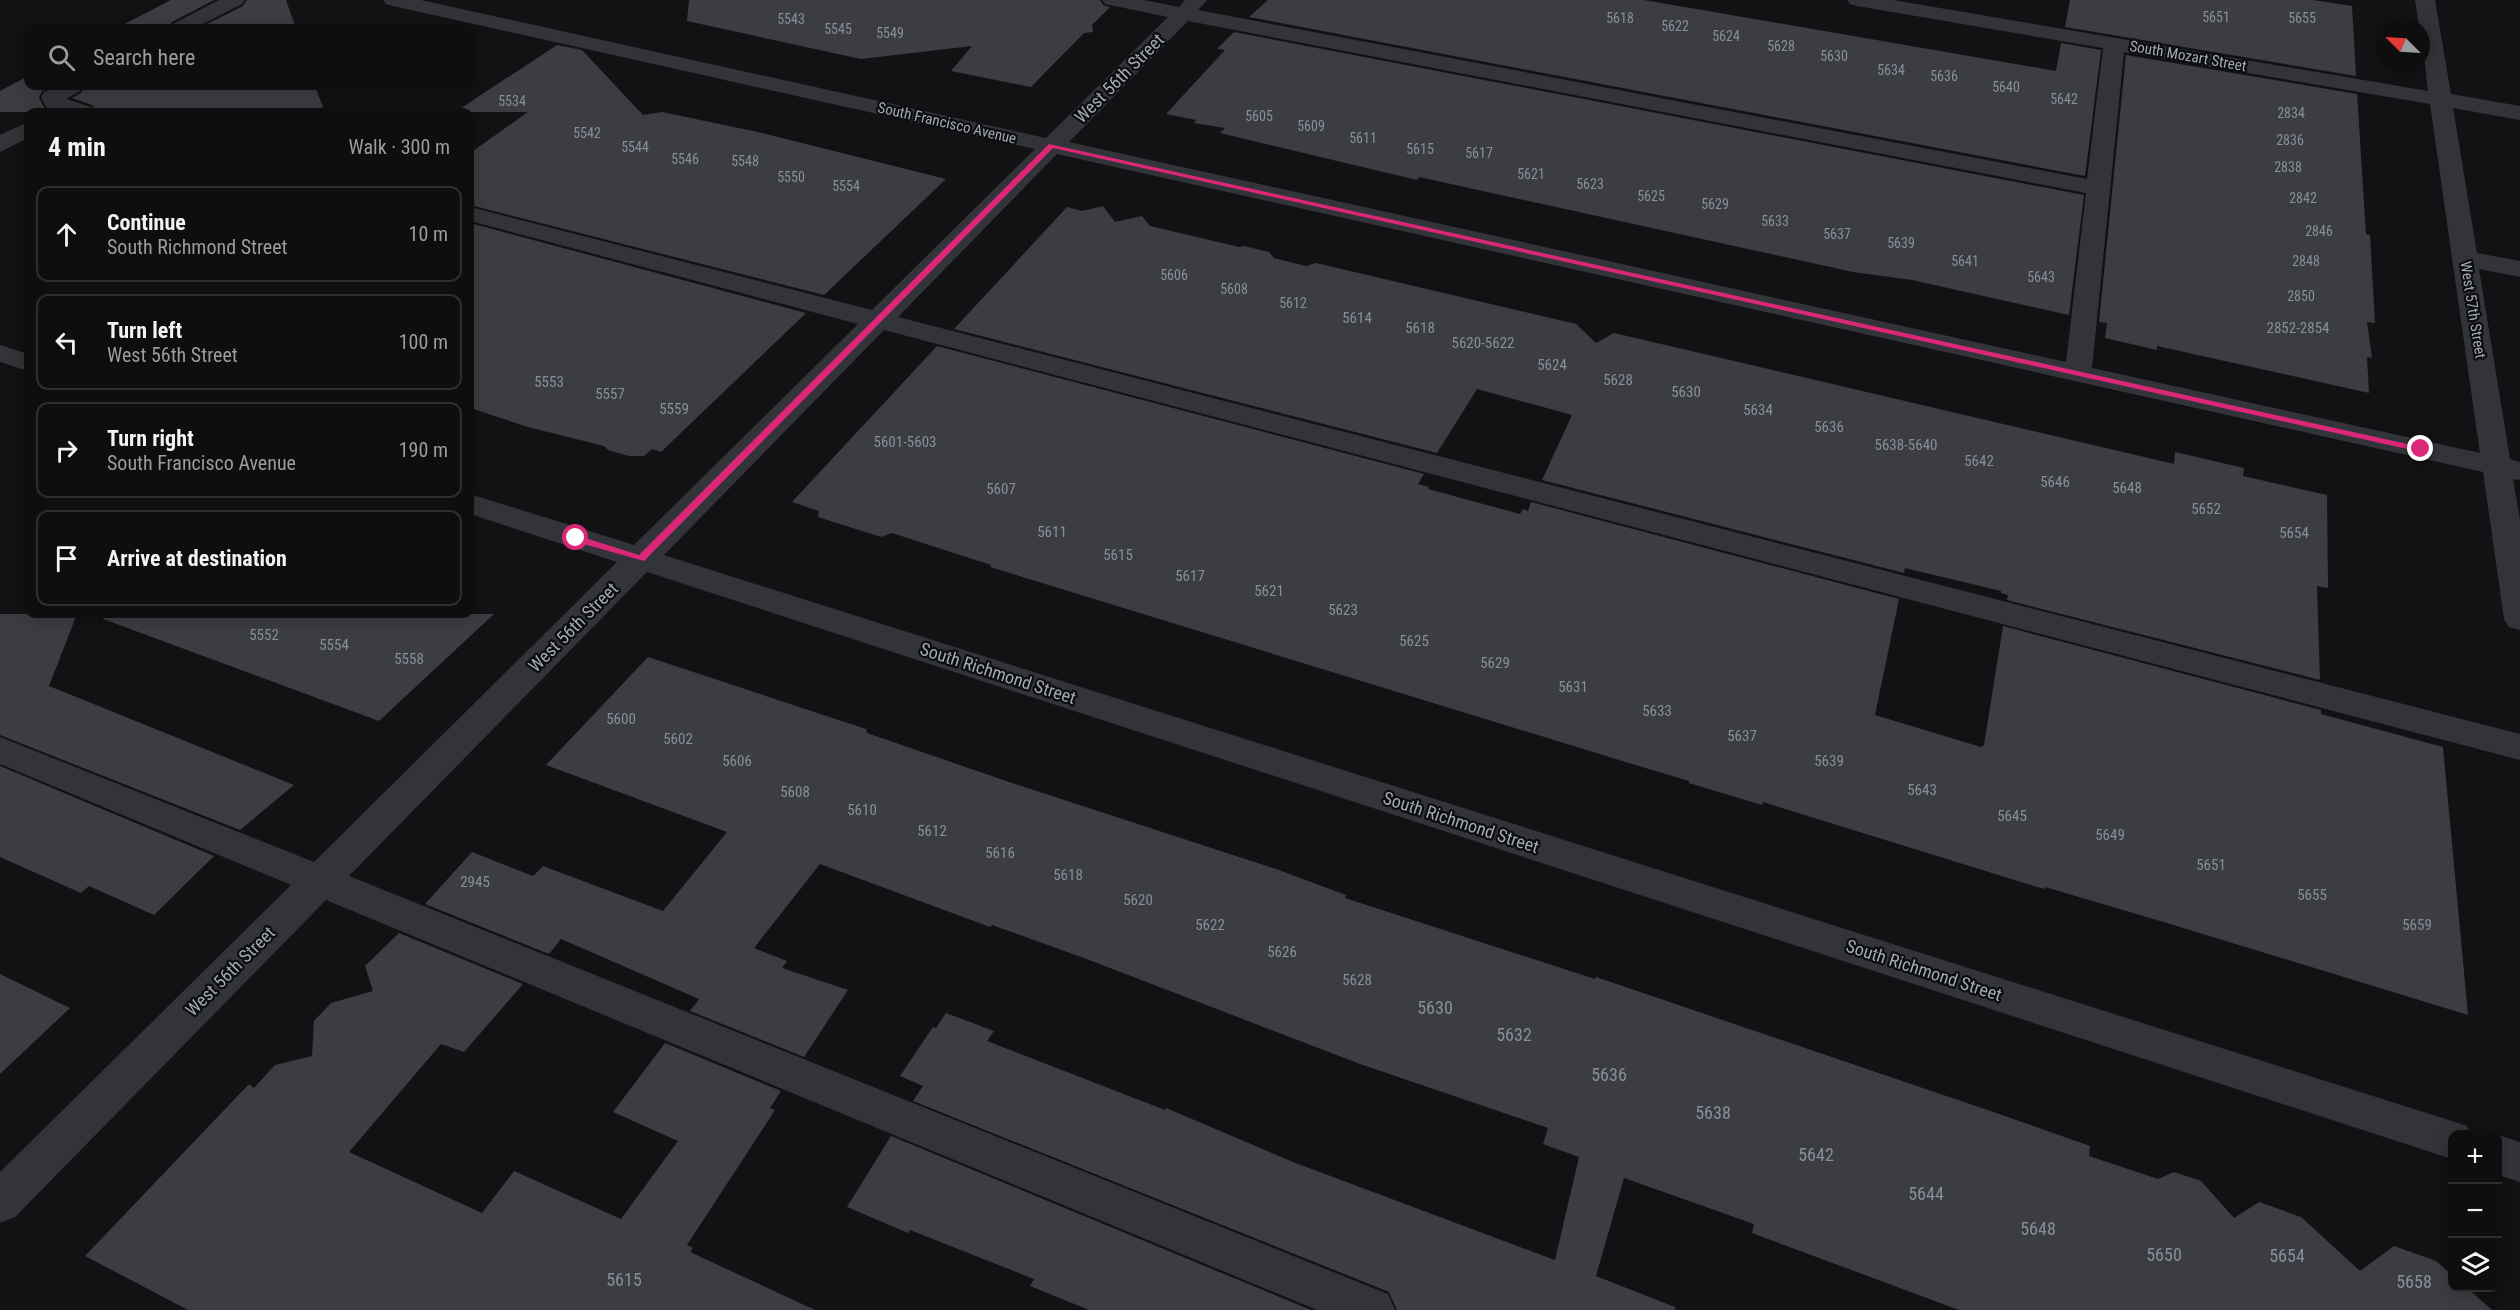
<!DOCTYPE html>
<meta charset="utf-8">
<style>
body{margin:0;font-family:"Roboto Condensed",sans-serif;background:#1c1c1d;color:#f1f3f6}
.controls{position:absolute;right:18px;bottom:18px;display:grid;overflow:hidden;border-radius:12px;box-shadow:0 3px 15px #0003}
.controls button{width:54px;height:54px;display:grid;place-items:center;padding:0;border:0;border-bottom:2px solid #2e2e2f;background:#0e0e0f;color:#f1f3f6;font:30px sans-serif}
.compass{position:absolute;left:2376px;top:18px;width:54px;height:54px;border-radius:50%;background:#0e0e0f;box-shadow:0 3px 15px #0003;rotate:294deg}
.stop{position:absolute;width:18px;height:18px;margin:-14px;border:4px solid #db2777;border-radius:50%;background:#fff}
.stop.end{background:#db2777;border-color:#fff;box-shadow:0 2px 6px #0008}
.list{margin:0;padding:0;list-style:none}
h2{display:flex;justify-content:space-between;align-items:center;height:78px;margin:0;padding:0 24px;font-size:26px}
h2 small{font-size:20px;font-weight:400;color:#9b9c9e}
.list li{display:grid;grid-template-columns:39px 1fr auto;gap:18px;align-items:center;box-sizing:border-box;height:96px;margin:0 12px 12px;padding:0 12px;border:2px solid #2e2e2f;border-radius:12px}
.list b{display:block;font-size:22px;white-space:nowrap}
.list p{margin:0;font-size:20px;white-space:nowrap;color:#9b9c9e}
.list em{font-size:20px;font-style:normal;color:#9b9c9e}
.icon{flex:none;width:33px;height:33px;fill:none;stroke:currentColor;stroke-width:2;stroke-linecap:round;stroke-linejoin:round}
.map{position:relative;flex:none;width:2520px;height:1310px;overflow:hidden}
.search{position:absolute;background:#0e0e0f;box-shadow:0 3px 15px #0003;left:24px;top:24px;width:450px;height:66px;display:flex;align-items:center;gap:15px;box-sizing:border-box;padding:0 21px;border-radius:12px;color:#9b9c9e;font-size:22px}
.panel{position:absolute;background:#0e0e0f;box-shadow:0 3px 15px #0003;left:24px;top:108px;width:450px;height:510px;border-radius:12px}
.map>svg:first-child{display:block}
</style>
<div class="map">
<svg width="2520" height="1310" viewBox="0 0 2520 1310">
<rect width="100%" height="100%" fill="#121214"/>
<path fill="#3c3d42" d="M171,0H214L172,22L168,28H117Z
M247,0H286L296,28H199L243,6Z
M689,0H1100L1103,5L1110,7L1092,25L1093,32L1084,33L1031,87L951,71L972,46L861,59L687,21Z
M1268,0H1644L2056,71L2061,43L2101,50L2085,176L1249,17Z
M2070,0H2313L2352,6L2356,76L2065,27Z
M1234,32L2084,195L2069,315L1912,280L1853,272L1419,177L1417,180L1220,133L1225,128L1194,123L1196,120L1166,114L1225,50L1217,49Z
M557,45L582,50L643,115L662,112L758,132L946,179L824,295L470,205V153L528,112H455Z
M2126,55L2357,94L2366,234L2370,235L2375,323L2367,322L2372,358L2367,357L2369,393L2157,346V350L2105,338L2107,323L2099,322Z
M28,76V86H53L42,91L39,98L45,109L57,112H0V91Z
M85,86H315L325,112H96L92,105L72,98L81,93Z
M1103,206L1115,222L1142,216L1150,226L1239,247L1244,246L1269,252L1274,258L1306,266L1316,263L1576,324L1596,343L1614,333L2174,464L2175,452L2244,468L2243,476L2327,495L2328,588L2317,586L2320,680L2007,600L2008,595L2001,593V591L1905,568L1904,573L1542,480L1572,415L1477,389L1437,453L954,329L1067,207L1082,211Z
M470,223L806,313L661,452L652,449L644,456H629L608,450L604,446L528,427L470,408Z
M937,346L1424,474L1418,484L1429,487L1428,489L1520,514L1523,509L1528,511L1531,502L1899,599L1875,715L1981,747L1984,745L2003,626L2321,710V714L2443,747L2468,1015L2167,923L2045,887L2044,889L1763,802L1762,805L1689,783V781L1619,760L990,567L991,565L892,533L881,537L818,517L819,511L792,502Z
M0,614H77L49,686L294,785L240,830L0,735Z
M104,614H494L379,721L103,619Z
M648,657L866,729L867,733L1009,782L1276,869L1346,895L1345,898L1595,979L1596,977L2005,1116L2090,1146L2089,1156L2158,1179L2174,1172L2201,1181L2234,1218L2259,1202L2301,1217L2360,1271L2394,1246L2436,1261L2452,1275V1287H2466L2492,1310H1959L1752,1233L1754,1224L1624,1178L1596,1276L1675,1307V1310H1397L1389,1292L913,1101L923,1086L900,1076L933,1027L936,1028L946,1013L994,1031L987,1041L1165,1110L1166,1108L1293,1162L1555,1260L1579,1157L1543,1144L1548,1128L1360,1064L1084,958L992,925L990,927L820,864L754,948L787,961L782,968L848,990L804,1057L690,1011L699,999L561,939L549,954L425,904L472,852L533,876L543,866L663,911L727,832L546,765Z
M0,766L214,856L154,915L89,886L81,893L0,857Z
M399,933L523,984L464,1052L441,1044L349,1152L482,1213L514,1171L621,1219L678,1141L613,1112L665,1043L781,1091L770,1108L775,1110L687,1245L693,1248L690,1252L815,1310H188L85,1256L249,1084L254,1088L275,1065L312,1056L314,1021L331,1003L373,991L365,966Z
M0,974L70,1008L0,1074Z
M891,1136L1311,1310H1089L1030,1286L1034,1279L910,1230L908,1233L847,1207Z"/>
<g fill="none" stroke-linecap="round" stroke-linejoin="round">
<path fill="#333439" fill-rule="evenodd" d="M219,0H245L242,4L195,28H170L173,24Z
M383,0H421L1046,138L1168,17L1105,4L1102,0H1144L1179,7L1185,0H1207L1198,10L2087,179L2103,48L1857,6L1850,4L1847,0H1893L2428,91L2421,27H2419L2415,0H2435L2451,94L2520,106V120L2453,108L2477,253L2520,261V277L2479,269L2510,459L2520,462V480L2513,479L2520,520V630L2509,627L2504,619L2483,472L1057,154L898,317L2520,734V760L884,330L664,555L2452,1121L2467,1126L2471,1134H2452V1159L647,572L349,876L1388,1294L1395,1310H1317L326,900L15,1217L0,1223V1172L291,885L0,764V737L314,862L617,562L470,514V494L634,545L858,324L470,221V207L872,310L1035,149L393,6L386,4ZM1188,21L2086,193L2066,362L1069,142ZM2124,52L2430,104L2480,453L2092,368Z
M57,86H83L80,91L66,99L91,107L94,112H63L46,107L41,97L44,92Z
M28,122V138L0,152V135Z
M0,345L28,354V371L0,362Z
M2498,1135L2520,1142V1182L2498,1175Z"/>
</g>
<path fill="#db2777" d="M1049,144L2421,447L2425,449L2421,452L1053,148L644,561L573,541V536L576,535L639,555Z"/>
<g text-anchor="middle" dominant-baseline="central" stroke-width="4.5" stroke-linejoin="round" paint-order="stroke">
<g font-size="14" fill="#888f99">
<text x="2216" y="17">5651</text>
<text x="1620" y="18">5618</text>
<text x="2302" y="18">5655</text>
<text x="791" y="19">5543</text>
<text x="1675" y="26">5622</text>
<text x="838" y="29">5545</text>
<text x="890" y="33">5549</text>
<text x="1726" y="36">5624</text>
<text x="1781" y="46">5628</text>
<text x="1834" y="56">5630</text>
<text x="1891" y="70">5634</text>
<text x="1944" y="76">5636</text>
<text x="2006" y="87">5640</text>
<text x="2064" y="99">5642</text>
<text x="512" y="101">5534</text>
<text x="2291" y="113">2834</text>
<text x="1259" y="116">5605</text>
<text x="1311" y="126">5609</text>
<text x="587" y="133">5542</text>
<text x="1363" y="138">5611</text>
<text x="2290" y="140">2836</text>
<text x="635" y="147">5544</text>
<text x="1420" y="149">5615</text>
<text x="1479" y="153">5617</text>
<text x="685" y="159">5546</text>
<text x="745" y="161">5548</text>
<text x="2288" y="167">2838</text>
<text x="1531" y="174">5621</text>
<text x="791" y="177">5550</text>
<text x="1590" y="184">5623</text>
<text x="846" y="186">5554</text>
<text x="1651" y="196">5625</text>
<text x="2303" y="198">2842</text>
<text x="1715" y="204">5629</text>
<text x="1775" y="221">5633</text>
<text x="2319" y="231">2846</text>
<text x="1837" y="234">5637</text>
<text x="1901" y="243">5639</text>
<text x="1965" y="261">5641</text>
<text x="2306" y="261">2848</text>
<text x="1174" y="275">5606</text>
<text x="2041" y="277">5643</text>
<text x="1234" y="289">5608</text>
<text x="2301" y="296">2850</text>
<text x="1293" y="303">5612</text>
</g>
<g font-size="15" fill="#a2aab6" stroke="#0d0d0f">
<text transform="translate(2188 56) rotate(10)">South Mozart Street</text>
<text transform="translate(947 123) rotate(13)">South Francisco Avenue</text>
<text transform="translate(2473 310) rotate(81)">West 57th Street</text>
</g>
<g font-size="15" fill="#888f99">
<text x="1357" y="318">5614</text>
<text x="1420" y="328">5618</text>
<text x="2298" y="328">2852-2854</text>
<text x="1483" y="343">5620-5622</text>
<text x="1552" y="365">5624</text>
<text x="1618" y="380">5628</text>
<text x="549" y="382">5553</text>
<text x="1686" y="392">5630</text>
<text x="610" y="394">5557</text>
<text x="674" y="409">5559</text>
<text x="1758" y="410">5634</text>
<text x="1829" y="427">5636</text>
<text x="905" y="442">5601-5603</text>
<text x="1906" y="445">5638-5640</text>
<text x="1979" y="461">5642</text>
<text x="2055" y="482">5646</text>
<text x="2127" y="488">5648</text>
<text x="1001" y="489">5607</text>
<text x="2206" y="509">5652</text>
<text x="1052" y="532">5611</text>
<text x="2294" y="533">5654</text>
<text x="1118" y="555">5615</text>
<text x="1190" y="576">5617</text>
<text x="1269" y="591">5621</text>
<text x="1343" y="610">5623</text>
<text x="264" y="635">5552</text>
<text x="1414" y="641">5625</text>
<text x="334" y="645">5554</text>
<text x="409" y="659">5558</text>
<text x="1495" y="663">5629</text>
<text x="1573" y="687">5631</text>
<text x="1657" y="711">5633</text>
<text x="621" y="719">5600</text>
<text x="1742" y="736">5637</text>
<text x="678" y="739">5602</text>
<text x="737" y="761">5606</text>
<text x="1829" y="761">5639</text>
<text x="1922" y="790">5643</text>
<text x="795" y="792">5608</text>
<text x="862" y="810">5610</text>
<text x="2012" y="816">5645</text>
<text x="932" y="831">5612</text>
<text x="2110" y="835">5649</text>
<text x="1000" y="853">5616</text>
<text x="2211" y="865">5651</text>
<text x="1068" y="875">5618</text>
<text x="475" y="882">2945</text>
<text x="2312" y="895">5655</text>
<text x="1138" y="900">5620</text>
<text x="1210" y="925">5622</text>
<text x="2417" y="925">5659</text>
<text x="1282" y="952">5626</text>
<text x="1357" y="980">5628</text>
</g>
<g font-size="18" fill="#a2aab6" stroke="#0d0d0f">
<text transform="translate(1119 78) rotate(-45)">West 56th Street</text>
<text transform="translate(573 627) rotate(-45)">West 56th Street</text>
<text transform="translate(998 673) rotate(18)">South Richmond Street</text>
<text transform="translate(1461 822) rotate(18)">South Richmond Street</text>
<text transform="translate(1924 970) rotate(18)">South Richmond Street</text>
<text transform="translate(230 971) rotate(-45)">West 56th Street</text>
</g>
<g font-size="18" fill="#888f99">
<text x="1435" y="1007">5630</text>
<text x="1514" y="1034">5632</text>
<text x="1609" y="1074">5636</text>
<text x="1713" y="1112">5638</text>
<text x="1816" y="1154">5642</text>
<text x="1926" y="1193">5644</text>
<text x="2038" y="1228">5648</text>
<text x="2164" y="1254">5650</text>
<text x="2287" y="1255">5654</text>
<text x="624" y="1279">5615</text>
<text x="2414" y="1281">5658</text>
</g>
</g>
</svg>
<div class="controls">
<button>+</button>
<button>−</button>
<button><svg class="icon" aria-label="layers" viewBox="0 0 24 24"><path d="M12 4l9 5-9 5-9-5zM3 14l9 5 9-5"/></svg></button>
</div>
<svg class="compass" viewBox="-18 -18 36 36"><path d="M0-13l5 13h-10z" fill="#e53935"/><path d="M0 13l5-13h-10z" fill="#9b9c9e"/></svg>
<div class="stop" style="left:576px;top:538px"></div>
<div class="stop end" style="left:2421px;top:449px"></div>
<div class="search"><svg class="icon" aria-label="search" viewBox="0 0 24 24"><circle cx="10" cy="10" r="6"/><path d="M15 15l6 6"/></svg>Search here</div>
<section class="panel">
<h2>4 min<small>Walk · 300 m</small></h2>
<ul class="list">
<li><svg class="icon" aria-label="ahead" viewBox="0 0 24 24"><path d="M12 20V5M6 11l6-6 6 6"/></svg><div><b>Continue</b><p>South Richmond Street</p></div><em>10 m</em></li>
<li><svg class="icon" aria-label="left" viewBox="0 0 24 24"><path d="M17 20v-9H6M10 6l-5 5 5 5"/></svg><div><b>Turn left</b><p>West 56th Street</p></div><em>100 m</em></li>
<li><svg class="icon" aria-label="right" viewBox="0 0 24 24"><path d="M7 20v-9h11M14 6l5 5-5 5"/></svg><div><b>Turn right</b><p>South Francisco Avenue</p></div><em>190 m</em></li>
<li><svg class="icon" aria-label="arrive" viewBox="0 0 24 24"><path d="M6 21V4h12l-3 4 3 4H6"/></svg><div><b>Arrive at destination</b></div></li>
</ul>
</section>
</div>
